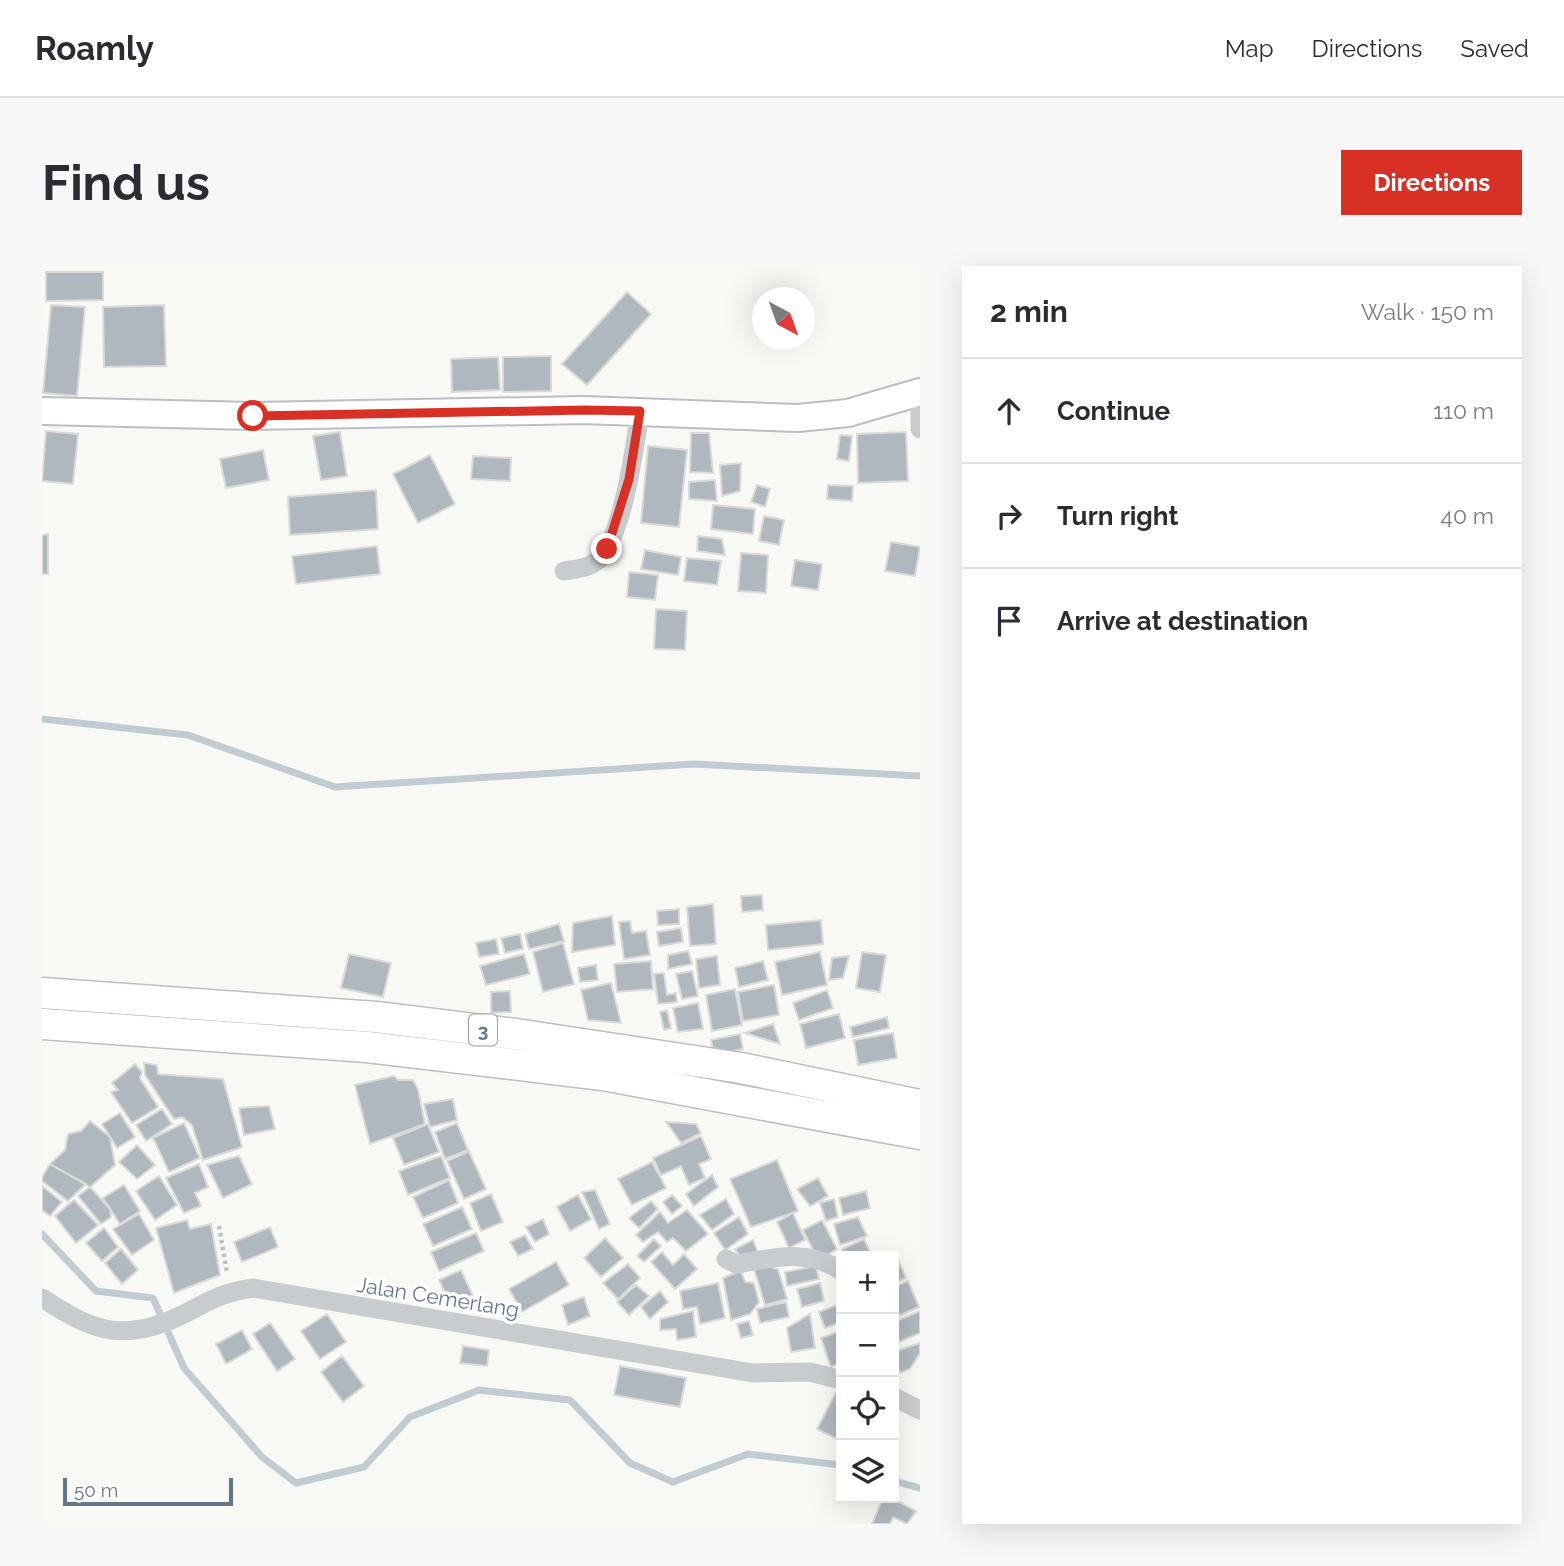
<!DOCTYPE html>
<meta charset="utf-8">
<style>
body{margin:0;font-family:Raleway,sans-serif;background:#f7f7f7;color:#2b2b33}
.controls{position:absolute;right:21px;bottom:21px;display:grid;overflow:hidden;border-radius:0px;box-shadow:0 7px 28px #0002}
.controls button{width:63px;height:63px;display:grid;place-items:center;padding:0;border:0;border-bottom:2px solid #e1e1e2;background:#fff;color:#2b2b33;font:35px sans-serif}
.compass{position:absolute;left:710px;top:21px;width:63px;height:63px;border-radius:50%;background:#fff;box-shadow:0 7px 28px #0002;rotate:139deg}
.scale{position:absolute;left:21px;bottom:18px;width:170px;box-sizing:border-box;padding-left:7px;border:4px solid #647789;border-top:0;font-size:19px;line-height:24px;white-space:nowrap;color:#647789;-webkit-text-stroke:5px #fff;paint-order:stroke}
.stop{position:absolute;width:21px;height:21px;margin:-16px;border:5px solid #d93025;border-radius:50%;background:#fff}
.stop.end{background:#d93025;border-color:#fff;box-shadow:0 2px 7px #0008}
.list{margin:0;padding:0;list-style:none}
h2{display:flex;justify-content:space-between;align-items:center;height:91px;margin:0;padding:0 28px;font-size:30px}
h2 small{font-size:23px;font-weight:400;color:#7c7c81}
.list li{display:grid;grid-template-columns:46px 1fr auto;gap:21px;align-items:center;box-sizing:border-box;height:105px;padding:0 28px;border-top:2px solid #e1e1e2}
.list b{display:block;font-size:26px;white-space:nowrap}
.list em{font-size:23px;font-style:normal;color:#7c7c81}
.icon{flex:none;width:38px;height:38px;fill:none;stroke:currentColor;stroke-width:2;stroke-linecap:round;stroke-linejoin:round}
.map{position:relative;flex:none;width:878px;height:1258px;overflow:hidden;border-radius:0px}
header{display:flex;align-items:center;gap:42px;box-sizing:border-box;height:98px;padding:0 35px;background:#fff;border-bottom:2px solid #e1e1e2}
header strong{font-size:33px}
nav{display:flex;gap:38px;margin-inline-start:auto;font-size:24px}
.intro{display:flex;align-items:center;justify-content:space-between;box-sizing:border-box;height:168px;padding:0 42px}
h1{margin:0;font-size:49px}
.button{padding:18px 32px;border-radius:0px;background:#d93025;color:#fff;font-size:24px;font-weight:700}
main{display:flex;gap:42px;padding:0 42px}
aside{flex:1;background:#fff;border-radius:0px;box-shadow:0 7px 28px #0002}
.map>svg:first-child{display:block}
</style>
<header>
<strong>Roamly</strong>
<nav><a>Map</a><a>Directions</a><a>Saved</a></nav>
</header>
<div class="intro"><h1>Find us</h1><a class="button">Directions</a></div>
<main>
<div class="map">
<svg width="878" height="1258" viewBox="0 0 878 1258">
<rect width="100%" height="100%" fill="#f8f8f5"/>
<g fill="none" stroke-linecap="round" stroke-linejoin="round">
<path stroke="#c1ccd2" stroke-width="7" d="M0,453L146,469L293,521L652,498L878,510
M0,968L54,1025L111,1032L142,1102L220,1191L254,1217L322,1201L368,1151L437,1124L528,1134L588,1197L631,1216L706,1188L799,1199
M852,1215L878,1222"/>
</g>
<path fill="#b0b8bf" stroke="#dadad7" stroke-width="2" d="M4,6H61V34L4,35Z
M585,26L609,48L545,119L520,98Z
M9,39L43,41L35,130L1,127Z
M122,39L124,100L62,101L61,41Z
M509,90V125L461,126V91Z
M456,91L458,124L410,126L409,93Z
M4,165L36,168L31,218L0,215Z
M298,166L305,210L279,214L271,170Z
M864,166L866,215L816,217L815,168Z
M649,167H667L671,207L648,206Z
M798,169L810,170L807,195L795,193Z
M606,180L645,184L637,261L599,257Z
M221,184L227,214L184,222L178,193Z
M388,189L413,238L376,257L351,208Z
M431,190L469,192L468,215L429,213Z
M699,197L698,225L680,230L678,199Z
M673,214L675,235L647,233V216Z
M715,219L728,223L723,241L709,236Z
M786,219L811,220L810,235L785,233Z
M334,224L336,263L248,269L246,231Z
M671,239L713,243L711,268L669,263Z
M722,250L742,254L737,279L717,275Z
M6,268V308H0V269Z
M656,270L680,273L683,289L655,285Z
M849,276L878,281L873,310L843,305Z
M335,280L338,308L254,318L250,290Z
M603,284L639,291L636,309L599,303Z
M699,287L726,289L724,327L696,325Z
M645,292L679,295L675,319L642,315Z
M753,294L780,298L776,324L749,320Z
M587,306L616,309L613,334L585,331Z
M614,343L645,345L643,384L612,383Z
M720,629L721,644L700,646L699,630Z
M671,638L674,678L648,680L645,641Z
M637,643V658L616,659L615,645Z
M570,650L573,679L530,686L531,657Z
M779,654L781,678L726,684L724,659Z
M588,655L590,667L604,665L608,689L582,693L577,656Z
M517,658L522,675L487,683L483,668Z
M639,662L641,676L617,680L615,666Z
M478,668L481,683L463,687L459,672Z
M454,673L457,688L437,691L434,677Z
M521,677L532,718L501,726L491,686Z
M646,685L650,698L626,703V689Z
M778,686L785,719L740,729L733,696Z
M820,686L844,689L838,726L814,722Z
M307,688L349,697L341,731L299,722Z
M482,688L488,708L444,719L438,700Z
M675,690L678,719L657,722L654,693Z
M807,690L801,712L787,714L790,692Z
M609,695L611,723L575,726L572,698Z
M721,695L726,714L697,721L693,702Z
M554,699L556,714L538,716L536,702Z
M650,705L656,730L640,733L634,708Z
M622,707L625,729L634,727L635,736L616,738L612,708Z
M569,717L579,757L546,754L539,724Z
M732,719L737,749L701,755L696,726Z
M693,723L700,759L670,765L664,729Z
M785,724L791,742L757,754L751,737Z
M468,725L469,746L449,747V726Z
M656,737L661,763L636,766L631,742Z
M625,744L629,762L622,764L618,746Z
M797,748L803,772L764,782L758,758Z
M845,751L847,762L811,771L808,761Z
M731,758L738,778L703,767Z
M851,767L855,792L816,799L812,774Z
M698,768L701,783L672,789L669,774Z
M102,797L115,799L116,808L181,813L200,881L161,894L150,859L140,851L132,853L103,809Z
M93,798L100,806L98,812L116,841L90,857L69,826L76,824L70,817Z
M352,810L356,814H371L376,823L383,858L328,878L313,819Z
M411,833L415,854L388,861L382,838Z
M227,840L233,863L202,869L197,842Z
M120,843L130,858L104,875L94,859Z
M78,847L93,871L75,882L60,858Z
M48,855L68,871L73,899L48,921L8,898L23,884L26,868L39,865Z
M624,856L654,858L659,867L639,877Z
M142,857L158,892L127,906L111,872Z
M415,857L426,884L403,893L393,866Z
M386,858L397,886L362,899L351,872Z
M659,870L669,893L657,898L663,912L647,919L639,900L619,909L611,892Z
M95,879L113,899L95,913L77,896Z
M427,885L444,923L422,933L405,895Z
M197,890L210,918L181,932L165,899Z
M399,890L408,912L366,929L357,905Z
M735,894L756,945L709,961L688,913Z
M610,896L624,922L590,939L576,913Z
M8,898L44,918L26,935L0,915V911Z
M157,898L166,921L153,927L159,940L142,947L124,912Z
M670,909L676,921L652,940L644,928Z
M117,910L135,939L113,954L94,925Z
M776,912L786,930L768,940L755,923Z
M407,914L416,937L381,952L371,931Z
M82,919L98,945L78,958L61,932Z
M0,920L20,936L8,950L0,944Z
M48,921L68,943L69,951L59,958L36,930Z
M553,924L568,958L557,963L540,926Z
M824,925L828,942L801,949L797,932Z
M449,928L461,956L439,965L428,937Z
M536,929L549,953L528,965L515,941Z
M630,929L640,940L630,948L621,936Z
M684,933L692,948L670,964L658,949Z
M792,933L796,951L784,955L778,937Z
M32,934L56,959L34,977L13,950Z
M609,935L616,943L597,962L587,952Z
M420,941L430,963L391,980L381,958Z
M645,944L666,968L644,985L631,972L625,976L616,966L601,976L594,969L618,946L626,957Z
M751,947L763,974L747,982L735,956Z
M97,948L112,974L90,989L71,963Z
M697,951L706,968L683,984L672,967Z
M816,951L825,970L798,979L792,958Z
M501,953L507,968L493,976L484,961Z
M145,954L148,963L169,958L178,1009L132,1027L114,962Z
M780,954L795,983L776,994L761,964Z
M228,961L236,981L200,996L192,976Z
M62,962L76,981L60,995L44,977Z
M434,967L442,985L397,1005L389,986Z
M483,969L491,983L476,990L468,976Z
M563,972L581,992L559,1011L542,992Z
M612,973L619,980L602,996L595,990Z
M822,973L830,990H803L800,983Z
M711,974L716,987L701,994L693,983Z
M79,983L96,1004L80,1018L63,997Z
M620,986L631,999L642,988L655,1003L633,1023L609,996Z
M855,991L864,1012L852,1017V993Z
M514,996L527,1019L480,1046L467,1023Z
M586,998L598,1012L576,1033L561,1017Z
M730,998L731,1002L736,1003L745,1033L723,1039L712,1003Z
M774,1000L777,1013L745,1020L743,1006Z
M419,1004L431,1030L407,1036L397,1014Z
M699,1005L703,1016L712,1017L717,1036L708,1048L689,1054L681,1012Z
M866,1015L877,1041L852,1052V1021Z
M676,1017L683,1052L658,1058L655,1041L641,1043L638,1025Z
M778,1017L782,1035L760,1041L755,1023Z
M594,1019L607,1030L587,1049L575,1036Z
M618,1025L626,1036L608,1053L599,1041Z
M542,1031L548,1050L526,1059L520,1039Z
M744,1036L747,1051L718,1057L715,1043Z
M795,1039L799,1056L783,1062L777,1046Z
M651,1045L654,1071L635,1074L634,1063L618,1064V1053Z
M878,1045V1067L852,1078V1056Z
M285,1048L304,1076L278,1093L259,1065Z
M768,1048L773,1082L749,1086L745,1062Z
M707,1055L711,1069L699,1072L695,1058Z
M228,1057L253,1093L235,1105L211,1068Z
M200,1064L210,1083L184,1098L174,1078Z
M799,1065V1097L789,1101L779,1072Z
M878,1077V1087L868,1103L857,1107L852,1086Z
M421,1080L447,1084L445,1100L418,1097Z
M300,1090L322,1120L301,1136L279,1106Z
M578,1100L644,1112L638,1141L572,1129Z
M794,1126L799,1128V1175L775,1163Z
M841,1232H850L874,1245L865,1258L851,1251L848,1258H830Z"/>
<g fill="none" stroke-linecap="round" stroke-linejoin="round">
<defs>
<path id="secondary" d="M0,145L211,150L542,144L756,152L806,147L878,126"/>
<path id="primary" d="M0,727L334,751L474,768L699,802L878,839
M0,758L325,781L561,809L878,868"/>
</defs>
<use href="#secondary" stroke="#babfc4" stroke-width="30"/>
<use href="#primary" stroke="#bbbfc3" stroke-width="33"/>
<path stroke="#bfc2c4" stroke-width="4.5" stroke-dasharray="3.5 3.5" stroke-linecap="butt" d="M177,960L185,1007"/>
<path stroke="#c8cccf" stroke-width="19" d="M878,126V163
M522,305C534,303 548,302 557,293C581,269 593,180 598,145
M684,993L694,998C731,992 766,982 799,1005
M0,1032C54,1068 86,1077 146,1046C170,1033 183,1026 211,1022L711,1107L768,1106L799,1114
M852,1131L878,1144"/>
<use href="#secondary" stroke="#fff" stroke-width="26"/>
<use href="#primary" stroke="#fff" stroke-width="30"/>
</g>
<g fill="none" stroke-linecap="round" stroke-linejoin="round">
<path stroke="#d93025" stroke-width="9" d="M211,150L542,144L598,145L587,213L565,283"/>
</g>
<g text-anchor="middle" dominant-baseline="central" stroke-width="7" stroke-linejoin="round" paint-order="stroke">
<rect fill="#fff" stroke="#92a0ac" stroke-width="2" x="427" y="748.5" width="28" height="31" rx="5"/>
<g font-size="19" font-weight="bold" fill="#647789">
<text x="441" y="764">3</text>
</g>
<g font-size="21" fill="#647789" stroke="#fff">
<text transform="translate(396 1031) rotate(9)">Jalan Cemerlang</text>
</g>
</g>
</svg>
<div class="controls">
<button>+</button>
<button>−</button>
<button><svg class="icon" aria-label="locate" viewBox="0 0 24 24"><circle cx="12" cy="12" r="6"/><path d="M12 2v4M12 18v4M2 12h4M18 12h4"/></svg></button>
<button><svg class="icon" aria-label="layers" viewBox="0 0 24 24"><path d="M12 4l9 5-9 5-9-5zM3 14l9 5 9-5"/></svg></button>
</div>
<svg class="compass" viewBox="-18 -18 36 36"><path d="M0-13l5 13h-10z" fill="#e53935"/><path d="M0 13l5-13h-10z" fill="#7c7c81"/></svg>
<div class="scale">50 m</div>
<div class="stop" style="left:211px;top:150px"></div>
<div class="stop end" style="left:565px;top:283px"></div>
</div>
<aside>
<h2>2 min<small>Walk · 150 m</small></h2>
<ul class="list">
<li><svg class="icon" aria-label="ahead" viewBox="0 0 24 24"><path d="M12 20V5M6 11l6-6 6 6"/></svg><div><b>Continue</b></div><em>110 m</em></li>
<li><svg class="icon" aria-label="right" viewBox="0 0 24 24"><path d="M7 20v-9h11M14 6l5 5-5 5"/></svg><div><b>Turn right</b></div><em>40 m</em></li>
<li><svg class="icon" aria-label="arrive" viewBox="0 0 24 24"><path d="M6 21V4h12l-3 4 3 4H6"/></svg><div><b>Arrive at destination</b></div></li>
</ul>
</aside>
</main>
